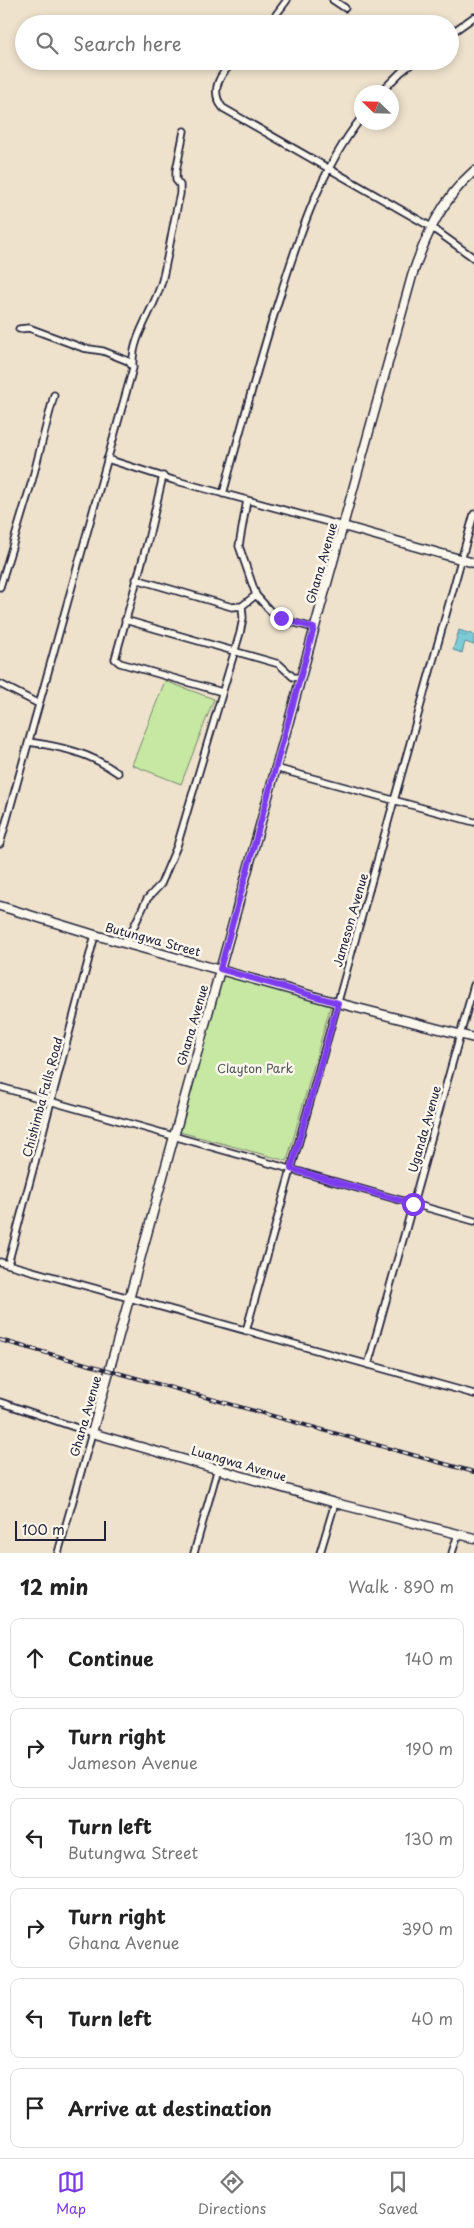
<!DOCTYPE html>
<meta charset="utf-8">
<style>
body{margin:0;font-family:"Playpen Sans",sans-serif;background:#f2f2f2;color:#222}
.compass{position:absolute;left:354px;top:85px;width:45px;height:45px;border-radius:50%;background:#fff;box-shadow:0 2px 8px #0003;rotate:293deg}
.scale{position:absolute;left:15px;bottom:12px;width:91px;box-sizing:border-box;padding-left:5px;border:2px solid #22223b;border-top:0;font-size:14px;line-height:18px;white-space:nowrap;color:#22223b;-webkit-text-stroke:4px #fbf7ec;paint-order:stroke}
.stop{position:absolute;width:15px;height:15px;margin:-11px;border:4px solid #7c3aed;border-radius:50%;background:#fff}
.stop.end{background:#7c3aed;border-color:#fff;box-shadow:0 1px 5px #0008}
.list{margin:0;padding:0;list-style:none}
h2{display:flex;justify-content:space-between;align-items:center;height:65px;margin:0;padding:0 20px;font-size:21px}
h2 small{font-size:16px;font-weight:400;color:#767676}
.list li{display:grid;grid-template-columns:32px 1fr auto;gap:15px;align-items:center;box-sizing:border-box;height:80px;margin:0 10px 10px;padding:0 10px;border:1px solid #e0e0e0;border-radius:10px}
.list b{display:block;font-size:19px;white-space:nowrap}
.list p{margin:0;font-size:16px;white-space:nowrap;color:#767676}
.list em{font-size:16px;font-style:normal;color:#767676}
.icon{flex:none;width:28px;height:28px;fill:none;stroke:currentColor;stroke-width:2;stroke-linecap:round;stroke-linejoin:round}
.map{position:relative;flex:none;width:474px;height:1553px;overflow:hidden}
.search{position:absolute;background:#fff;box-shadow:0 2px 8px #0003;left:15px;right:15px;top:15px;height:55px;display:flex;align-items:center;gap:12px;box-sizing:border-box;padding:0 18px;border-radius:28px;color:#767676;font-size:19px}
.sheet{height:605px;background:#fff}
nav{display:flex;justify-content:space-around;align-items:center;box-sizing:border-box;height:70px;border-top:1px solid #e0e0e0;background:#fff;font-size:14px;color:#767676}
nav a{display:grid;justify-items:center;gap:2px}
nav .on{color:#7c3aed}
.map>svg:first-child{display:block}
</style>
<div class="map">
<svg width="474" height="1553" viewBox="0 0 474 1553">
<defs>
<pattern id="water-ripples" width="26" height="14" patternUnits="userSpaceOnUse" patternTransform="scale(1.25)"><rect width="26" height="14" fill="#7cccd7"/><path d="M2 4q2-2 4 0t4 0M15 11q2-2 4 0t4 0" fill="none" stroke="#6bafb9"/></pattern>
</defs>
<rect width="100%" height="100%" fill="#eee2cd"/>
<filter id="ink" filterUnits="userSpaceOnUse"><feTurbulence type="fractalNoise" baseFrequency=".02" numOctaves="2"/><feDisplacementMap in="SourceGraphic" scale="10" xChannelSelector="R" yChannelSelector="G"/><feConvolveMatrix kernelMatrix="1 2 1 2 8 2 1 2 1" color-interpolation-filters="sRGB"/></filter>
<g filter="url(#ink)">
<path fill="#c6e8a2" stroke="#74856e" d="M165,681L214,699L181,784L132,765Z
M223,974L331,1004L287,1161L180,1132Z"/>
<path fill="url(#water-ripples)" stroke="#588899" d="M459,630L474,635V645L465,642L462,653L453,650Z"/>
<g fill="none" stroke-linecap="round" stroke-linejoin="round">
<defs>
<path id="minor" d="M333,0L345,8
M269,24L287,0
M450,34L474,17
M235,61C220,73 209,91 223,108L431,227L474,258
M381,92L401,72L415,61
M19,329L29,328L83,348L103,351L128,361L132,366
M107,459L173,480L343,526
M163,476L148,540L115,659L120,663L222,692
M223,494C241,429 258,364 279,299C299,236 320,170 362,117
M247,500L239,546L256,595L272,613L291,622L314,628
M136,579L232,607L242,606L256,595
M0,587L32,481L54,395
M125,620L279,664L293,677L301,678
M0,684L39,704
M29,742C63,747 90,753 118,773
M275,768L474,822
M0,844L133,368C130,338 154,311 162,281C169,253 173,223 180,194V185L176,180V171L184,131
M126,943L147,899L161,884L177,846L240,633L243,618L242,606
M0,1087L474,1221
M0,1262L474,1394
M8,1264L95,935
M246,1331L474,514
M368,1365L474,985
M0,1402L92,1433L58,1553
M194,1553L218,1468
M320,1553L335,1503
M452,1553L458,1534"/>
<path id="secondary" d="M474,171C442,199 425,237 412,276L92,1433L335,1503L474,1538
M343,526L474,563
M0,906L95,935L338,1003L474,1038"/>
</defs>
<use href="#minor" stroke="#22223b" stroke-width="9"/>
<use href="#secondary" stroke="#22223b" stroke-width="11"/>
<use href="#minor" stroke="#fbf7ec" stroke-width="5.5"/>
<use href="#secondary" stroke="#fbf7ec" stroke-width="8"/>
<defs>
<path id="rail" d="M0,1340L474,1472"/>
</defs>
<use href="#rail" stroke="#22223b" stroke-width="4"/>
<use href="#rail" stroke="#fbf7ec" stroke-width="2" stroke-dasharray="5.5" stroke-linecap="butt"/>
</g>
</g>
<g fill="none" stroke-linecap="round" stroke-linejoin="round" filter="url(#ink)">
<path stroke="#7c3aed" stroke-width="6" d="M281,618L314,628L220,969L338,1003L291,1169L413,1204"/>
</g>
<g text-anchor="middle" dominant-baseline="central" stroke-width="5" stroke-linejoin="round" paint-order="stroke">
<g font-size="12" fill="#22223b" stroke="#fbf7ec">
<text transform="translate(321 563) rotate(-74)">Ghana Avenue</text>
<text transform="translate(350 920) rotate(-74)">Jameson Avenue</text>
<text transform="translate(153 939) rotate(15)">Butungwa Street</text>
<text transform="translate(192 1025) rotate(-74)">Ghana Avenue</text>
<text transform="translate(42 1097) rotate(-75)">Chishimba Falls Road</text>
<text transform="translate(424 1129) rotate(-74)">Uganda Avenue</text>
<text transform="translate(85 1416) rotate(-74)">Ghana Avenue</text>
<text transform="translate(239 1463) rotate(16)">Luangwa Avenue</text>
</g>
<g font-size="12" fill="#4b5455" stroke="#fbf7ec">
<text x="255" y="1068">Clayton Park</text>
</g>
</g>
</svg>
<svg class="compass" viewBox="-18 -18 36 36"><path d="M0-13l5 13h-10z" fill="#e53935"/><path d="M0 13l5-13h-10z" fill="#767676"/></svg>
<div class="scale">100 m</div>
<div class="stop" style="left:413px;top:1204px"></div>
<div class="stop end" style="left:281px;top:618px"></div>
<div class="search"><svg class="icon" aria-label="search" viewBox="0 0 24 24"><circle cx="10" cy="10" r="6"/><path d="M15 15l6 6"/></svg>Search here</div>
</div>
<section class="sheet">
<h2>12 min<small>Walk · 890 m</small></h2>
<ul class="list">
<li><svg class="icon" aria-label="ahead" viewBox="0 0 24 24"><path d="M12 20V5M6 11l6-6 6 6"/></svg><div><b>Continue</b></div><em>140 m</em></li>
<li><svg class="icon" aria-label="right" viewBox="0 0 24 24"><path d="M7 20v-9h11M14 6l5 5-5 5"/></svg><div><b>Turn right</b><p>Jameson Avenue</p></div><em>190 m</em></li>
<li><svg class="icon" aria-label="left" viewBox="0 0 24 24"><path d="M17 20v-9H6M10 6l-5 5 5 5"/></svg><div><b>Turn left</b><p>Butungwa Street</p></div><em>130 m</em></li>
<li><svg class="icon" aria-label="right" viewBox="0 0 24 24"><path d="M7 20v-9h11M14 6l5 5-5 5"/></svg><div><b>Turn right</b><p>Ghana Avenue</p></div><em>390 m</em></li>
<li><svg class="icon" aria-label="left" viewBox="0 0 24 24"><path d="M17 20v-9H6M10 6l-5 5 5 5"/></svg><div><b>Turn left</b></div><em>40 m</em></li>
<li><svg class="icon" aria-label="arrive" viewBox="0 0 24 24"><path d="M6 21V4h12l-3 4 3 4H6"/></svg><div><b>Arrive at destination</b></div></li>
</ul>
</section>
<nav>
<a class="on"><svg class="icon" aria-label="map" viewBox="0 0 24 24"><path d="M3 6l6-2 6 2 6-2v14l-6 2-6-2-6 2zM9 4v14M15 6v14"/></svg>Map</a>
<a><svg class="icon" aria-label="directions" viewBox="0 0 24 24"><path d="M12 3l9 9-9 9-9-9zM9 14v-3h6M13 9l2 2-2 2"/></svg>Directions</a>
<a><svg class="icon" aria-label="saved" viewBox="0 0 24 24"><path d="M7 4h10v16l-5-4-5 4z"/></svg>Saved</a>
</nav>
